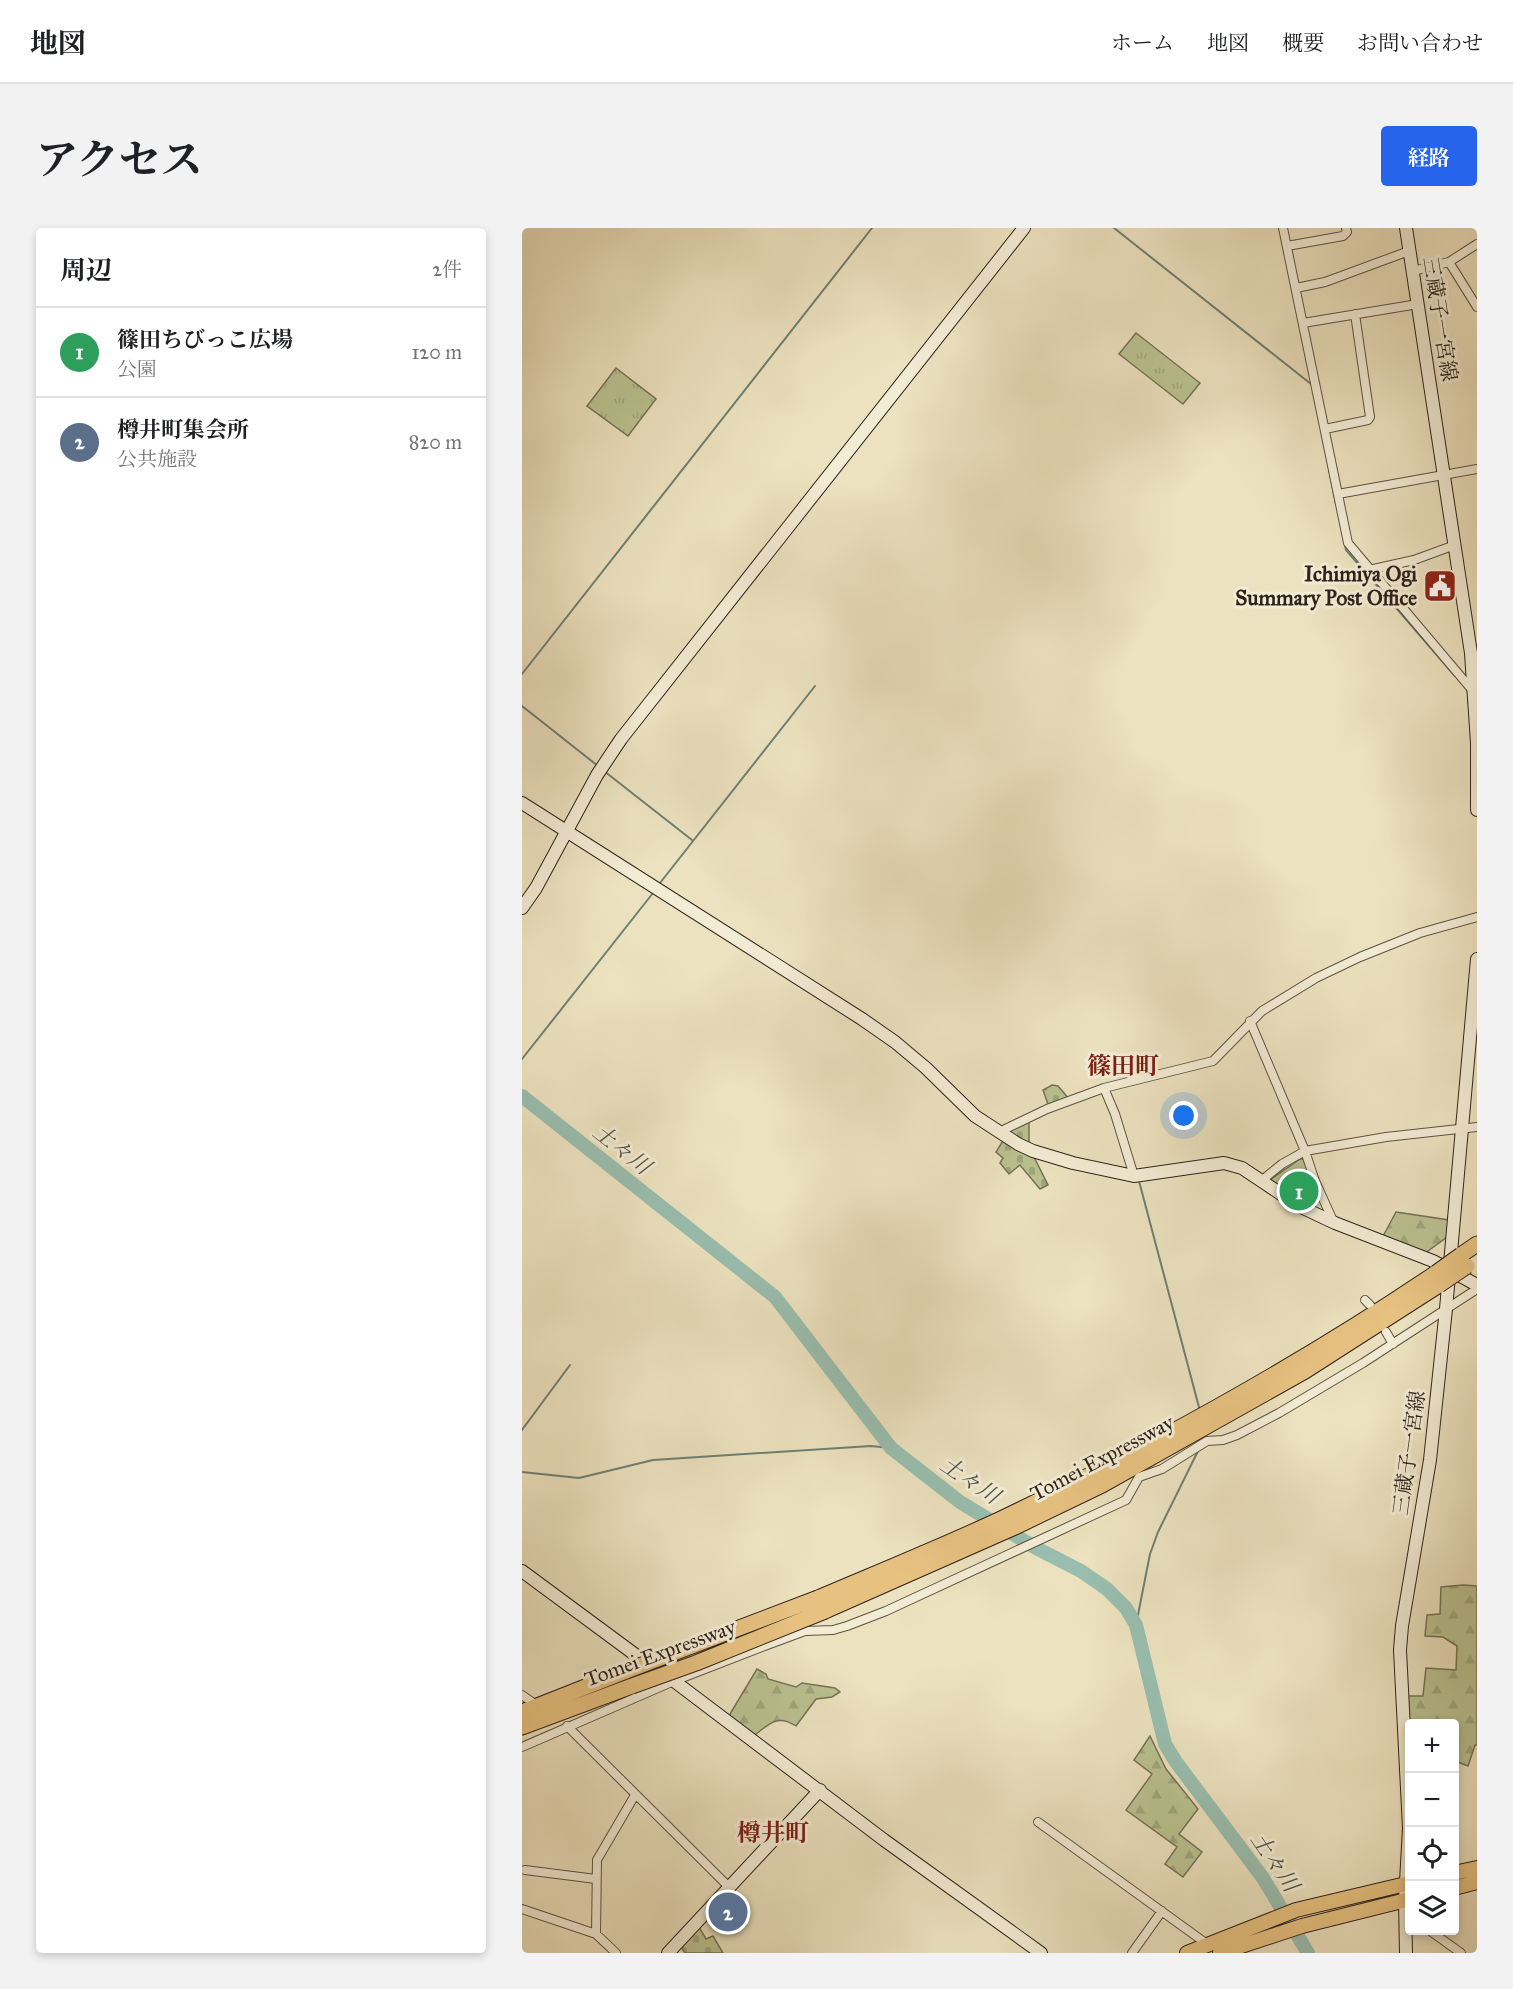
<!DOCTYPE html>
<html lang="ja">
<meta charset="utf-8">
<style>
body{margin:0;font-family:"IM FELL Great Primer","Noto Serif JP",serif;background:#f2f2f2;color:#202124}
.controls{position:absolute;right:18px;bottom:18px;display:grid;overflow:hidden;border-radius:6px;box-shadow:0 3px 9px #0003}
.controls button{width:54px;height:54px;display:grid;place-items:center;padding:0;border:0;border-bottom:2px solid #e0e0e0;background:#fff;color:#202124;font:30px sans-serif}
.you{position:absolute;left:662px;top:888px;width:21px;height:21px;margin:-15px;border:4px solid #fff;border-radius:50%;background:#1a73e8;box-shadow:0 0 0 9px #1a73e833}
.badge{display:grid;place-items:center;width:39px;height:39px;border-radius:50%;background:#2563eb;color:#fff;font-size:20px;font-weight:700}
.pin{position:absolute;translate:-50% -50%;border:3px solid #fff;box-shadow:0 2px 6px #0006}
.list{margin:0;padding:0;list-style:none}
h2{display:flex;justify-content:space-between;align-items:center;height:78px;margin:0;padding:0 24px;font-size:26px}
h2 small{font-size:20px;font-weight:400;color:#757577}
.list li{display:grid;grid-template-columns:39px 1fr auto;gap:18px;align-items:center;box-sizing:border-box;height:90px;padding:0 24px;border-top:2px solid #e0e0e0}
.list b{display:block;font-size:22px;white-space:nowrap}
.list p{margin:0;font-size:20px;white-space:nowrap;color:#757577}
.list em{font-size:20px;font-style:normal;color:#757577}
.icon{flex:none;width:33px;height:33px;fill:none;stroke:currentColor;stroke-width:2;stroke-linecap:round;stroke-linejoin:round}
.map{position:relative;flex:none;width:955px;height:1725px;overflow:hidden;border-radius:6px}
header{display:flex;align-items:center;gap:36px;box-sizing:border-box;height:84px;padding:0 30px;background:#fff;border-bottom:2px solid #e0e0e0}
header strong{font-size:28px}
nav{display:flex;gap:33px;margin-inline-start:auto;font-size:21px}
.intro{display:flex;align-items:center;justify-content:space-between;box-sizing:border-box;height:144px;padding:0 36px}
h1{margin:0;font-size:42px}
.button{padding:15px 27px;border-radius:6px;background:#2563eb;color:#fff;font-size:21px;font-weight:700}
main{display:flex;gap:36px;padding:0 36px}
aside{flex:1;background:#fff;border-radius:6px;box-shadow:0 3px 9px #0003}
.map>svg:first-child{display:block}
</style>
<header>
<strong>地図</strong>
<nav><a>ホーム</a><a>地図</a><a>概要</a><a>お問い合わせ</a></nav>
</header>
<div class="intro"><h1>アクセス</h1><a class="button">経路</a></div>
<main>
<aside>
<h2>周辺<small>2件</small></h2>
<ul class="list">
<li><span class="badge" style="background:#2e9e5b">1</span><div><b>篠田ちびっこ広場</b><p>公園</p></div><em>120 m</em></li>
<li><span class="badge" style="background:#5c6f8a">2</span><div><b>樽井町集会所</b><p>公共施設</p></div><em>820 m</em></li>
</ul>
</aside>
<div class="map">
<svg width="955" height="1725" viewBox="0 0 955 1725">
<defs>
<pattern id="grass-tufts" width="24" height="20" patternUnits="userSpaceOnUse" patternTransform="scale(1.5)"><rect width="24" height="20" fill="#bac290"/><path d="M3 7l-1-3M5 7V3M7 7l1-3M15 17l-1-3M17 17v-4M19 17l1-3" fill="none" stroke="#a0a67c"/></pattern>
<pattern id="forest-firs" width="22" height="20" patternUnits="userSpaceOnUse" patternTransform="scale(1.5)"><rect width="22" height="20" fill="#bac290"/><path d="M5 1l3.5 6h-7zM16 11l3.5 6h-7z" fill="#a0a67c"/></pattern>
<pattern id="cemetery-stones" width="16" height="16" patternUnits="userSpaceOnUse" patternTransform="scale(1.5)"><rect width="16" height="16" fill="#bac290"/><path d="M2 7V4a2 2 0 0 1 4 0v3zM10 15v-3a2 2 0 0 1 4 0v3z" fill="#a0a67c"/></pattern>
</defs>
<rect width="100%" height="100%" fill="#ece2bf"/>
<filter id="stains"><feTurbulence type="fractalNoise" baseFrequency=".00333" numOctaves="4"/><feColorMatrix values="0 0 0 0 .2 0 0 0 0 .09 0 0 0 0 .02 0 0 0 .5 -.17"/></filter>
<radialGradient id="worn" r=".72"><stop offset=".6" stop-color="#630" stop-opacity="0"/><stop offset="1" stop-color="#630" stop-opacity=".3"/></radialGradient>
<path fill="url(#grass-tufts)" stroke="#747256" stroke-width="1.5" d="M614,105L678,155L661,176L597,126Z
M94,140L134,171L106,208L65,178Z"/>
<path fill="url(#forest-firs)" stroke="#747256" stroke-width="1.5" d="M874,984L927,992L925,1009L902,1026L860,1010Z
M941,1357L955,1358V1517H953L946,1538L933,1533L932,1496H888L885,1468H901L904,1440L934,1442L935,1418L921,1409L903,1408L905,1387L918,1386L919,1359Z
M235,1441L244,1446L246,1451L274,1459L280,1455L313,1460L318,1464L310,1469L294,1471L274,1498C256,1486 248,1495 233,1507L208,1490V1486Z
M628,1508L644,1541L676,1581L657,1606L680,1624L661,1649L643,1636L655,1619L604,1582L630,1546L612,1532Z"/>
<path fill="url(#cemetery-stones)" stroke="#747256" stroke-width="1.5" d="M530,857L536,858L547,871L527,879L521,862Z
M507,893V915L487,906V902Z
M482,911L511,927L526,957L518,961L498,937L487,946L478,935L481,930L474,924Z
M177,1699L184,1711L191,1708L201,1725H163L159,1719Z"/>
<path fill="#bac290" stroke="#747256" stroke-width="1.5" d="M778,931H781L798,971L787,979L748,952Z"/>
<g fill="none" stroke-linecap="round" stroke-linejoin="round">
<path stroke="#6e8074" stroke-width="2" d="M592,0L789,156
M807,241L814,276
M823,317L824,322L933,448
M0,446L350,0
M0,478L76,538
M82,543L170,612
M138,655L293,458
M0,831L131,665
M617,953L678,1183
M0,1202L48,1137
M0,1244L57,1250L131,1232L349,1218L369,1220
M614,1397L628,1326L636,1304L676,1223"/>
<path stroke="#99beaf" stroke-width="14" d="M0,868L253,1069L369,1220L438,1274L514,1320L559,1343L585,1361L604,1380L614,1397L643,1516L654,1534L741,1650L786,1725"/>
<defs>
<path id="street" d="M761,0L826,315L951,463
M765,18L821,8L825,4L824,0
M927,34L955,79
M891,43L927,34L955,16
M774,60L803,54L887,23
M781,95L896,76
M803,201L846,192L848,189L833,86
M816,266L955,241
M847,342L892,332L933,317
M728,793L783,923L793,953L812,995
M582,860L593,886L612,948
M477,904L525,881L582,860L691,833L740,783L794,750L838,729L898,705L955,689
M739,953L760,936L783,923L864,909L955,899
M843,1072L848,1077
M864,1104L871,1116
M0,1467L10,1474
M45,1498L207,1659
M0,1519L152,1453L245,1417L283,1403L311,1402L325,1398L364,1383L604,1272L617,1249L640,1241L685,1213L701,1212L715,1207L757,1185L841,1135L955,1061
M516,1594L685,1716
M3,1642L74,1651
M0,1681L74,1706L94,1725
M907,1702L939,1725
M74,1706L75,1632L113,1567
M610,1725L640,1683"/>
<path id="secondary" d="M884,0L949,425L955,515V582
M0,575L340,791L373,814L404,840L453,888L496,916L511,923L551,935L612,948L702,935L720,940L777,978L813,995L911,1033L955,1057
M0,680L14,660L75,547L99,511L502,0
M0,1343L115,1428L152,1453L362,1612L519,1725
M146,1725L298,1562
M884,1725L883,1672L887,1600L878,1422L880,1398L908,1232L924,1081L955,731"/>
<path id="primary" d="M932,1645L955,1640
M932,1660L955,1654
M665,1725L774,1682L888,1655
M698,1725L780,1698L888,1671"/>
<path id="highway" d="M939,1027L955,1016
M296,1370C357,1344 419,1319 479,1291C629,1219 776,1138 914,1045
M303,1383L493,1299L580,1257L783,1143L917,1057
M0,1484L104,1443
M0,1499L110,1458"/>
</defs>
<use href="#street" stroke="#5d5344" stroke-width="10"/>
<use href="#secondary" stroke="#2d231b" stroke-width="14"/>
<use href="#primary" stroke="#2d231b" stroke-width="16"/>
<use href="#highway" stroke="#2d231b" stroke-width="17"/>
<use href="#street" stroke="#f3ecd5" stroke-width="8"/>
<use href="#secondary" stroke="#f3ecd5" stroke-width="12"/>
<use href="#primary" stroke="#e6c180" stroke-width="14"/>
<use href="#highway" stroke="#e6c180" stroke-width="15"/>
<defs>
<path id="highway-bridge" d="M914,1045L939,1027
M917,1057L945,1038
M104,1443L296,1370
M110,1458L174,1435L303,1383"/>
</defs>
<use href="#highway-bridge" stroke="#2d231b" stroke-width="17" stroke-linecap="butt"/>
<use href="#highway-bridge" stroke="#e6c180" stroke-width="15"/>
</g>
<defs>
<symbol id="civic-square" viewBox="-11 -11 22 22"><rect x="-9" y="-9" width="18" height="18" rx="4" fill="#8f2418" stroke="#f3ecd5"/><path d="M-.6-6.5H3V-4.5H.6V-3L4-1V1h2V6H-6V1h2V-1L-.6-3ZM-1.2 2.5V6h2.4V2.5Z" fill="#fff"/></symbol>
</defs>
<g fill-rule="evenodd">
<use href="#civic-square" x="899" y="339" width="38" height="38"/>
</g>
<g text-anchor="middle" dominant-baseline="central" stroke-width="6" stroke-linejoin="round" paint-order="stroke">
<g font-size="21" fill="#2d231b" stroke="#f3ecd5">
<text transform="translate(918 91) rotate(81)">三蔵子一宮線</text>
<text transform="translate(887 1225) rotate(-82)">三蔵子一宮線</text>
<text transform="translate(580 1230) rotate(-28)">Tomei Expressway</text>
<text transform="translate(138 1425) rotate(-20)">Tomei Expressway</text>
</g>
<g font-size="21" font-weight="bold" fill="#2d231b" stroke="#f3ecd5" text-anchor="end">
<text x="895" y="346">Ichimiya Ogi<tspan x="895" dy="24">Summary Post Office</tspan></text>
</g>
<g font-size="22" font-style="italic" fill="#4d5247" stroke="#f3ecd5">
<text transform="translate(100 921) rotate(38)">土々川</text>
<text transform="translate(448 1252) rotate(34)">土々川</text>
<text transform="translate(753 1634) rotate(56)">土々川</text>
</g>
<g font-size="24" font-weight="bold" fill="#7a1f14" stroke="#f3ecd5">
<text x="601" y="838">篠田町</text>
<text x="251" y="1605">樽井町</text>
</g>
</g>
<rect width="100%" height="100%" filter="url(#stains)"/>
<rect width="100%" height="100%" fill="url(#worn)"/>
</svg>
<div class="controls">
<button>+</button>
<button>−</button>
<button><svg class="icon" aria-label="locate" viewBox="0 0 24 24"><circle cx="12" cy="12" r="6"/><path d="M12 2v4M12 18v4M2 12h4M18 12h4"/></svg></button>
<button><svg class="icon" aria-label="layers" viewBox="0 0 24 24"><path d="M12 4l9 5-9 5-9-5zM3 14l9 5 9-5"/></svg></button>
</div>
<div class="you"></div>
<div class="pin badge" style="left:777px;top:963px;background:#2e9e5b">1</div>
<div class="pin badge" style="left:206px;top:1684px;background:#5c6f8a">2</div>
</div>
</main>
